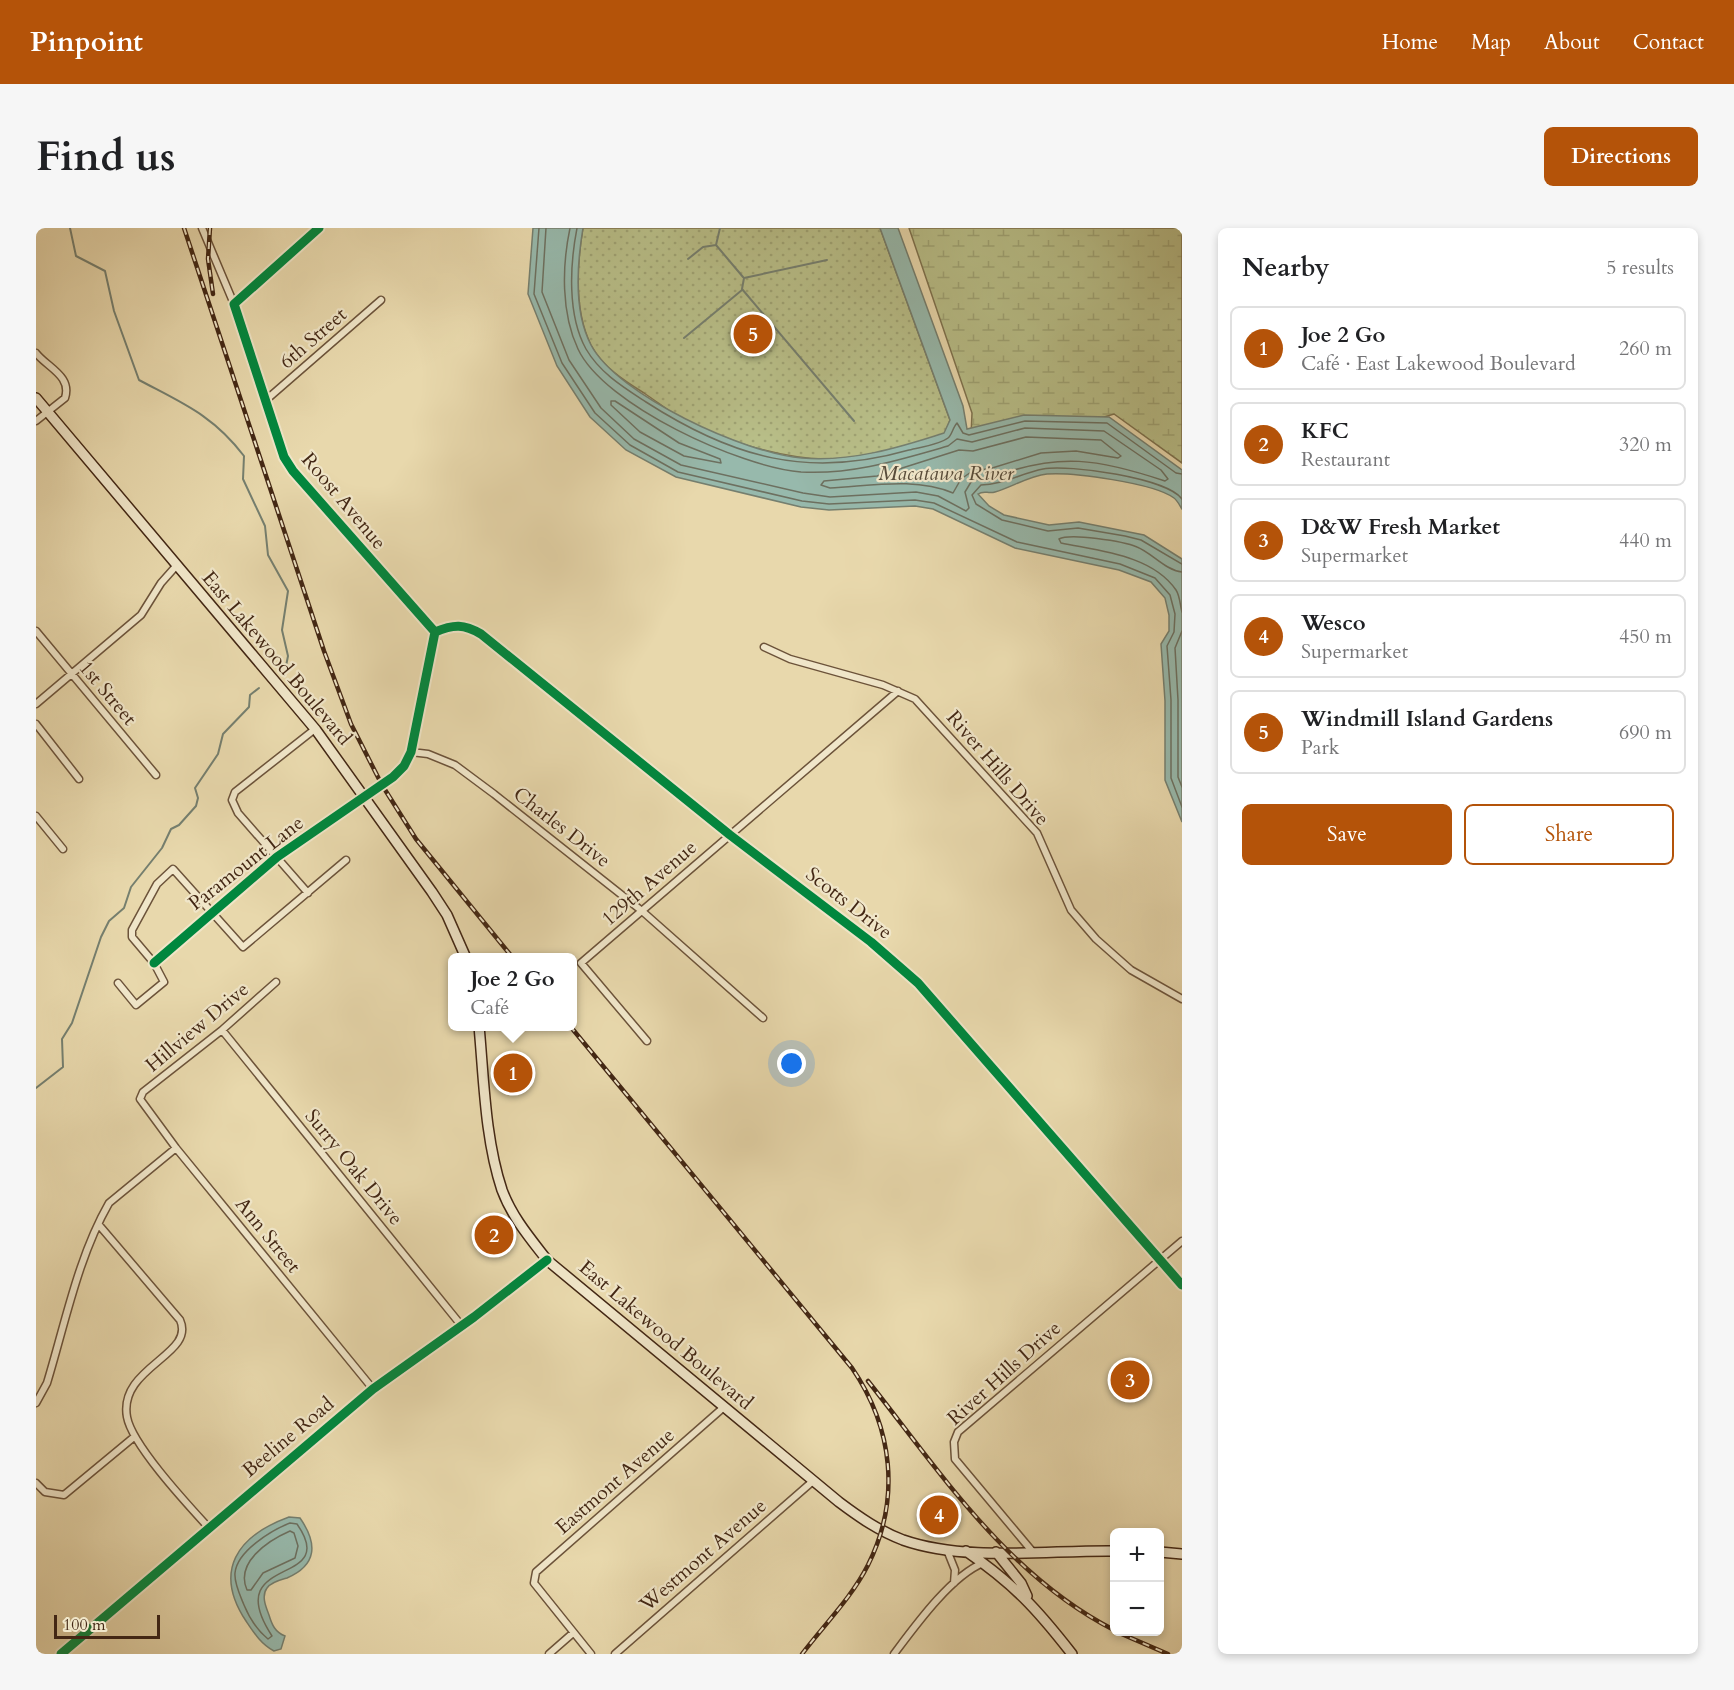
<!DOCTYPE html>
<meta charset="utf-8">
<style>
body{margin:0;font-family:Cardo,serif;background:#f6f6f6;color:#202124}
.controls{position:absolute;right:18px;bottom:18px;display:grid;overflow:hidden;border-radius:9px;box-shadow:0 3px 9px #0003}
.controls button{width:54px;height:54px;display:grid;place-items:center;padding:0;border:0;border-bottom:2px solid #e0e0e0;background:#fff;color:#202124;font:30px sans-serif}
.scale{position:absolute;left:18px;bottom:15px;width:106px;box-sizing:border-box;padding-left:6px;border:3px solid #432714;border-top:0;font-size:16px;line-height:21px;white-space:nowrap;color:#432714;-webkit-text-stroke:4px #f0e6c9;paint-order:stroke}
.you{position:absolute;left:756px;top:836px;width:21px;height:21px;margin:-15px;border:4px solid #fff;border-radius:50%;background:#1a73e8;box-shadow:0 0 0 9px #1a73e833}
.badge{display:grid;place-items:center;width:39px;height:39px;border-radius:50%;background:#b45309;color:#fff;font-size:20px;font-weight:700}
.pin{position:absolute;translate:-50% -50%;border:3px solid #fff;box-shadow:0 2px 6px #0006}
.popup{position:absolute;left:412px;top:725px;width:129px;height:78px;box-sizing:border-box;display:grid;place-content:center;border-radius:9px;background:#fff;filter:drop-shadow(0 2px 4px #0005);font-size:20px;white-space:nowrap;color:#757577}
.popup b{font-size:22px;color:#202124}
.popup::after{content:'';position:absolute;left:50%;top:100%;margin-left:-12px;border:12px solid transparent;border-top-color:#fff}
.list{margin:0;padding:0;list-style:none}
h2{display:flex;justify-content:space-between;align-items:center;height:78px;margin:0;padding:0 24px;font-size:26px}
h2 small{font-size:20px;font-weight:400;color:#757577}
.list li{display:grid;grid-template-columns:39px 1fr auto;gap:18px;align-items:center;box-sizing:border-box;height:84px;margin:0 12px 12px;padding:0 12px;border:2px solid #e0e0e0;border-radius:9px}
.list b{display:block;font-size:22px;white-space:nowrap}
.list p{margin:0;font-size:20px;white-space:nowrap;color:#757577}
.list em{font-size:20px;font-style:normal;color:#757577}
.actions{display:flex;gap:12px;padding:18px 24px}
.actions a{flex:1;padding:14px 0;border:2px solid #b45309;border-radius:9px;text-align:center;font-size:21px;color:#b45309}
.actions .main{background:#b45309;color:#fff}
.map{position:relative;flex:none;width:1146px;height:1426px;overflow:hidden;border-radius:9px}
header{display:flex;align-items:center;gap:36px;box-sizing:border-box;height:84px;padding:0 30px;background:#b45309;color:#fff}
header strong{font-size:28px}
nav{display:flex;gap:33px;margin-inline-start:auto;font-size:21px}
.intro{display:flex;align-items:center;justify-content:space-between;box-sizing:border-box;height:144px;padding:0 36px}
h1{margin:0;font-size:42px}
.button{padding:15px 27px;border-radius:9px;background:#b45309;color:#fff;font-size:21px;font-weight:700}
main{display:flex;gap:36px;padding:0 36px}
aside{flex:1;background:#fff;border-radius:9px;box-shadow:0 3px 9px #0003}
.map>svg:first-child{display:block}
</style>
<header>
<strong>Pinpoint</strong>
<nav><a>Home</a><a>Map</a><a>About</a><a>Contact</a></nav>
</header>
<div class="intro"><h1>Find us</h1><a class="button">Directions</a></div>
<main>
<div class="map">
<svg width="1146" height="1426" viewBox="0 0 1146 1426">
<defs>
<pattern id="wetland-marsh" width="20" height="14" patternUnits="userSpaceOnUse" patternTransform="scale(1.5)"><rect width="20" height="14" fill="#b8be88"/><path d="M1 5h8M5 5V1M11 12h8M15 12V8" fill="none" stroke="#9fa374"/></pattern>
<pattern id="park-dots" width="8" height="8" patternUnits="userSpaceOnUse" patternTransform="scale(1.5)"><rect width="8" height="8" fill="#b8be88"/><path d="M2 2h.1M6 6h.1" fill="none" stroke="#9fa374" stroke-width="1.8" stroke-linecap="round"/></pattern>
</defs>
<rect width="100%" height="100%" fill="#e8d8ac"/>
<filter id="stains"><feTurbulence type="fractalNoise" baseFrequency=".00333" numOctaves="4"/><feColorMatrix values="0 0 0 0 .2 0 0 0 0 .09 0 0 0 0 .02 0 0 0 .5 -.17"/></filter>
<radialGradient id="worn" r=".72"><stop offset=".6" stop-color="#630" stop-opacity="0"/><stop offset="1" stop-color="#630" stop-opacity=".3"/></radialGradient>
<path fill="url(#wetland-marsh)" stroke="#7e724e" stroke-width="1.5" d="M873,0H1146V235L1078,186L998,210L935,208L936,185Z"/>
<path fill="url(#park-dots)" stroke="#7e724e" stroke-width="1.5" d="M547,0H844L914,192L909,206C871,217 833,230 793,231C753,232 690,214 653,195C637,187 623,175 608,165C587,152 567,139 555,117C538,83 541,36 547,0Z"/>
<path fill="#97b9ac" stroke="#757f6f" stroke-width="1.5" d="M497,0H547C541,36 537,83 555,117C581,167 710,226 766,230C815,234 862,220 908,205L914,192L844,0H862L927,178L931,201L988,187L1073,189L1146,242V281C1144,278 1141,272 1138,270C1118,255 1036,244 1011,246C993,248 976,259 959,264C952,266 948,262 942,266L953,278L968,287L1013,297L1043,294L1108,307L1146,331V594L1129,552V473L1125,416L1133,403V387L1129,370L1115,354L1083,342L979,320L897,281L879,278L793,282L765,279L640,249L590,222L554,189L521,138L492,66Z
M253,1289L264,1290C282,1316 281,1337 251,1350C244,1352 235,1354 231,1360C225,1368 230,1379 233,1387C236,1397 239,1404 249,1408L245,1421L238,1423C225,1416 218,1405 210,1393C177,1343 201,1308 253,1289Z"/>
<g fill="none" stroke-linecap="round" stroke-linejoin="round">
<path stroke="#6d7060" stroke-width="1.5" d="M503,0L498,66L526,135L559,185L594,217L642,244L766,273L793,276L879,272L898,275L981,314L1084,336L1119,350L1134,367L1139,386L1138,404L1131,418L1135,472V550L1146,579
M510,0L506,64L533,132L565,180L598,211L645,237L767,265L794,269L880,264L902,268L930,283L933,280L929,264L935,254C943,249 949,252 957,249C1023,224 1063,231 1129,253L1132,251L1125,242L1068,203L989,200L936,214L921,211L912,218C863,232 816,247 765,244C704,239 568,177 542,121C525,85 526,38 534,0
M541,0C534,36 531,87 550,121C564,145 587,159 610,174C697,230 772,251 873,222C884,219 903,217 912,210C916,207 917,199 921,195L927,205L933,207L989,193L1071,195L1140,245L1146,246
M579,173L643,215L684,231L685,235L648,228L604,204L575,177V173Z
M990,209L1065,212L1085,228L1082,230L1040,223L1005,225L953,241L938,242L925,251L917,265C879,249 835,258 794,260L785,257L788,253L841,248L923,222L937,223Z
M1146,271C1131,250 1033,236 1007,241C986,245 966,257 945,257L936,267L940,276L966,292L1012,303L1042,300L1089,308L1105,312L1146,336
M1146,344C1129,342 1116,325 1101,319C1087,313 1034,305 1023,311L1025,315C1063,323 1116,327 1140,362C1144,368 1144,377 1146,384
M1146,403L1139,420L1142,472V549L1146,559
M254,1295L261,1296C306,1360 182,1325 236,1408L232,1411C222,1403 213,1389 208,1377C204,1367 198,1355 199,1345C201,1323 236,1302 254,1295Z
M254,1303L258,1305L262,1318L259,1330L227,1345L215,1362H211C199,1335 231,1313 254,1303Z"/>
<path stroke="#757f6f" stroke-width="2" d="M34,0L40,28L69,43L78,83L103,152C146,175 177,187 208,228L207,251L229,298L232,327L252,363L246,402L252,428L250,438
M684,0L680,17L707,49
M652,31L667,19L680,17
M791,32L708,50L706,61L818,193
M648,110L706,62
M0,860L27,839L26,811L36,795L65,709L73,693L88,680L95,659L126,620L135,601L143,597L160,578L162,570L159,560L182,526L187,506L213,479L214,467L223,460"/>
<defs>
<path id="street" d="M166,0L198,76
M0,125C12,140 36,148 29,170L0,193
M230,172L345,72
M0,403L120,547
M399,404C418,396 428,396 445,406L694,607L835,714L882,755L1146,1057
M728,419L754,431L847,457L879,471L1001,605L1035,682L1060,711L1095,742L1146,771
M0,476L105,387L125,355L141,337
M0,496L43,551
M375,524L392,526L419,537L458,566L606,683L727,790
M0,588L27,621
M272,665L202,585L196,572L199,564L279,501
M118,735L241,629L357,549L368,538L375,524L399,404L257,243L248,229L198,76L283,0
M240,754L186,802L107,864L104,871L140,920L337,1161
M82,755L100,777L128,754L118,735L96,709V702L121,656L137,641L207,719L310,632
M186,802L425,1097
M611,813L545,735L862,463
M63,997L144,1092C160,1127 82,1139 91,1189C96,1217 152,1277 173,1300
M0,1175L11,1155C29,1096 42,1029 73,975L140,920
M0,1255L9,1264L28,1267L98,1209
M911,1322L919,1342L918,1355
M996,1323L919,1231L918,1214L922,1204L1146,1013
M25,1426L337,1161L438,1089L511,1032
M513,1426L537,1405
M555,1426L498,1355L500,1344L688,1179
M579,1426L777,1253
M858,1426C879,1398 915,1348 947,1335"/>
<path id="secondary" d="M0,170L280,502L396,664L411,687L430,730
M443,798C448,852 449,911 466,962C476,989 494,1010 511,1032L803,1274C823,1289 843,1303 867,1312C930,1334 1012,1322 1078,1323
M930,1323C978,1356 1001,1381 1036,1426
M960,1324L985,1355L991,1368
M1124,1324L1146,1326"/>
</defs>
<use href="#street" stroke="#6c533a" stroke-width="9"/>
<use href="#secondary" stroke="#432714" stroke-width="12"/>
<use href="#street" stroke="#f0e6c9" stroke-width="6"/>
<use href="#secondary" stroke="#f0e6c9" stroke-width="9"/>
<defs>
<path id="rail" d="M148,0L288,423L315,496L346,557L380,611L477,730
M174,0L172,31L177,66
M534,798L816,1140C857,1200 865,1271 832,1337C816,1369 788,1397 766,1426
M832,1153C904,1244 972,1348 1078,1402
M1081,1404L1132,1426"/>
</defs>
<use href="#rail" stroke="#432714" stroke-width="4.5"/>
<use href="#rail" stroke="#f0e6c9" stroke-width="2" stroke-dasharray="7" stroke-linecap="butt"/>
<defs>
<path id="cycleway" d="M399,404C418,396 428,396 445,406L694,607L835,714L882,755L1146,1057
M118,735L241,629L357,549L368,538L375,524L399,404L257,243L248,229L198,76L283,0
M25,1426L337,1161L438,1089L511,1032"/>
</defs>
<use href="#cycleway" stroke="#f0e6c9" stroke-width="13"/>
<use href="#cycleway" stroke="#00873e" stroke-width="9"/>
</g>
<g text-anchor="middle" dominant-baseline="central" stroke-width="4.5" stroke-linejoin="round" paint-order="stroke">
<g font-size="20" fill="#432714" stroke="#f0e6c9">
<text transform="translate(277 110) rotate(-41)">6th Street</text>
<text transform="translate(308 273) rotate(50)">Roost Avenue</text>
<text transform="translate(241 430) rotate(50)">East Lakewood Boulevard</text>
<text transform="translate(72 465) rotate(50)">1st Street</text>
<text transform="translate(962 540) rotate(49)">River Hills Drive</text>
<text transform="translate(526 599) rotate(38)">Charles Drive</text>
<text transform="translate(210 635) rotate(-38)">Paramount Lane</text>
<text transform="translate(613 655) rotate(-41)">129th Avenue</text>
<text transform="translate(813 675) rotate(38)">Scotts Drive</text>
<text transform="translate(161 799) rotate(-40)">Hillview Drive</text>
<text transform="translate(318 939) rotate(51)">Surry Oak Drive</text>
<text transform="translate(232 1007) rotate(51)">Ann Street</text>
<text transform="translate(630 1107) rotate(40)">East Lakewood Boulevard</text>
<text transform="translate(968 1145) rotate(-42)">River Hills Drive</text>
<text transform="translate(252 1209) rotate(-40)">Beeline Road</text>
<text transform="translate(579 1253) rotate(-41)">Eastmont Avenue</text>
<text transform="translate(667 1327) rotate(-41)">Westmont Avenue</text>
</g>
<g font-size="21" font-style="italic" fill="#584c3a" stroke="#f0e6c9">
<text x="910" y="245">Macatawa River</text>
</g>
</g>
<rect width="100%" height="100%" filter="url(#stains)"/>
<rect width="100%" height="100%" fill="url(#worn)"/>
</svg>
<div class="controls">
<button>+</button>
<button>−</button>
</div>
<div class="scale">100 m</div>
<div class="you"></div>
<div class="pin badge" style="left:477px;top:845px">1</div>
<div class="popup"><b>Joe 2 Go</b>Café</div>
<div class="pin badge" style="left:458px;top:1007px">2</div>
<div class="pin badge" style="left:1094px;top:1152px">3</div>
<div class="pin badge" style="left:903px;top:1287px">4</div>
<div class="pin badge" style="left:717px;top:106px">5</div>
</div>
<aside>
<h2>Nearby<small>5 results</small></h2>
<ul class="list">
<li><span class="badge">1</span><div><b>Joe 2 Go</b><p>Café · East Lakewood Boulevard</p></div><em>260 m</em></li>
<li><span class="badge">2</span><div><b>KFC</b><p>Restaurant</p></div><em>320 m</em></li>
<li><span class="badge">3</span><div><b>D&amp;W Fresh Market</b><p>Supermarket</p></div><em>440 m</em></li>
<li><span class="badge">4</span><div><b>Wesco</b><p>Supermarket</p></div><em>450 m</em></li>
<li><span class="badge">5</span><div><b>Windmill Island Gardens</b><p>Park</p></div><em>690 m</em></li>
</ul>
<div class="actions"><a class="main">Save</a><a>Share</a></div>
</aside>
</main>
